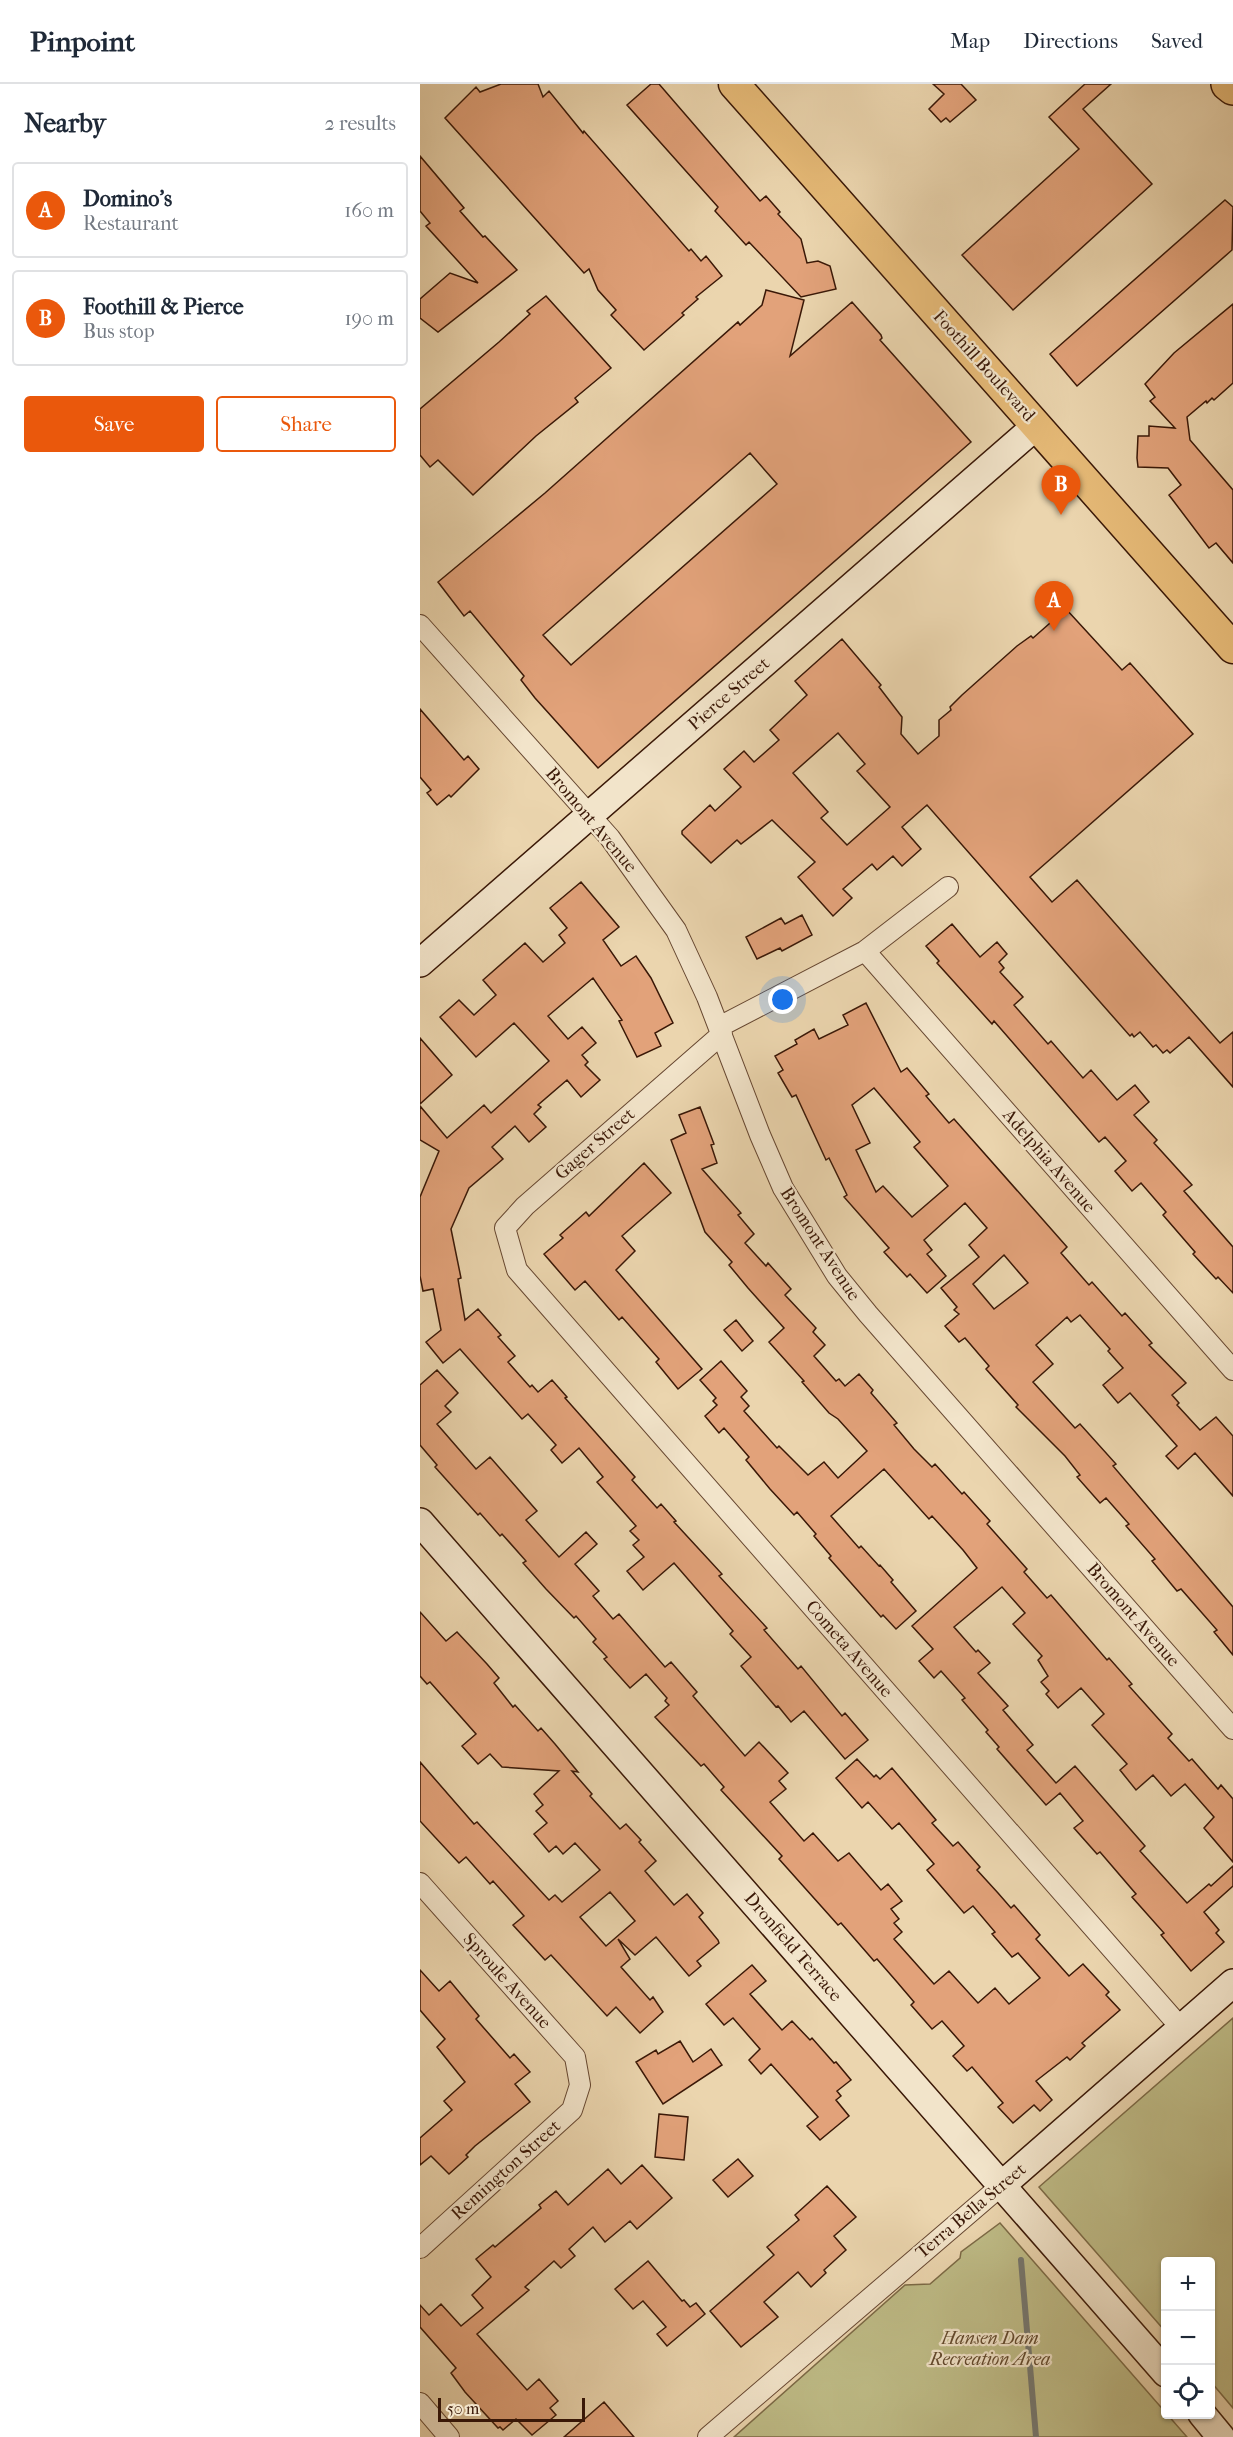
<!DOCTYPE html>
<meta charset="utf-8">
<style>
body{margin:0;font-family:"IM FELL French Canon",serif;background:#f2f2f3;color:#1f2937}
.controls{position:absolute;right:18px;bottom:18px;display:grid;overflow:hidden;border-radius:6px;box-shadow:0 2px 4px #0004}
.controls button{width:54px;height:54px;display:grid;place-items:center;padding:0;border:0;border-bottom:2px solid #e0e1e3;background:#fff;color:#1f2937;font:30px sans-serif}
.scale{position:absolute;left:18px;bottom:15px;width:147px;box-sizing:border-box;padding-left:6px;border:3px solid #3a1807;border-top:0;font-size:16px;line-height:21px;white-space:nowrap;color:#3a1807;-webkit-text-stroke:4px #f2e4ca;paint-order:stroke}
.you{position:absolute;left:363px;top:916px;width:21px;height:21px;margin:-15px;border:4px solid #fff;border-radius:50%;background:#1a73e8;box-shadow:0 0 0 9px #1a73e833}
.badge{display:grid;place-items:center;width:39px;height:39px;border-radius:50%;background:#ea580c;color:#fff;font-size:20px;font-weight:700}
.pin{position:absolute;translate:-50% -50px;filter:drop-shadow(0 2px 3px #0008)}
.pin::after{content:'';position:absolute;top:32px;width:21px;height:18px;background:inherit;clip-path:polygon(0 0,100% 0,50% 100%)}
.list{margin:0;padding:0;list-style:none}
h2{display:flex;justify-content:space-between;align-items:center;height:78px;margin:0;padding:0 24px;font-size:26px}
h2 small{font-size:20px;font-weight:400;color:#747a83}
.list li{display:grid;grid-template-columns:39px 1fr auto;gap:18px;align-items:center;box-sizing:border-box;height:96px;margin:0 12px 12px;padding:0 12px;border:2px solid #e0e1e3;border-radius:6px}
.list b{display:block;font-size:22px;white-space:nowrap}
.list p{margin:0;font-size:20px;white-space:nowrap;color:#747a83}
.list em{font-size:20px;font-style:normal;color:#747a83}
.actions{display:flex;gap:12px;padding:18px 24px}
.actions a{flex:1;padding:14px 0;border:2px solid #ea580c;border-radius:6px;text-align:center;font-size:21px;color:#ea580c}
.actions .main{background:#ea580c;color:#fff}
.icon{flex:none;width:33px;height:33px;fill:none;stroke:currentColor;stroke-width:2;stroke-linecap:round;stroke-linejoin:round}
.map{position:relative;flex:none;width:813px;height:2353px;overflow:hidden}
header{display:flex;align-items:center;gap:36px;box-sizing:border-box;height:84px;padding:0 30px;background:#fff;border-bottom:2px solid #e0e1e3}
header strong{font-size:28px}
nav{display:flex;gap:33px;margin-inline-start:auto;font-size:21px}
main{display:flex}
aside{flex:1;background:#fff}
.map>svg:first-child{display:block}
</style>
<header>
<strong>Pinpoint</strong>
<nav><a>Map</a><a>Directions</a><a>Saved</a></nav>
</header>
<main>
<aside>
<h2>Nearby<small>2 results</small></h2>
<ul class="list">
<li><span class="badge">A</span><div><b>Domino's</b><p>Restaurant</p></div><em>160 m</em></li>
<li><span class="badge">B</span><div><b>Foothill &amp; Pierce</b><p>Bus stop</p></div><em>190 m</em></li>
</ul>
<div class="actions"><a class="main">Save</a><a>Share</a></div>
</aside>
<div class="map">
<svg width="813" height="2353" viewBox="0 0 813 2353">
<rect width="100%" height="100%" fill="#ebd5ae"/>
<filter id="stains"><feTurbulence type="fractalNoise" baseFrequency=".00333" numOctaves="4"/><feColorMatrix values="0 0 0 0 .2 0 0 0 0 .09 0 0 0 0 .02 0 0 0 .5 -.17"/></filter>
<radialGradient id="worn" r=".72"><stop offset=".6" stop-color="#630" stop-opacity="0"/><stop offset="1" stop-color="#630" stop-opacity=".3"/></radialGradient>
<path fill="#bebb86" stroke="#7c6a46" stroke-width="1.5" d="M813,1934V2324L791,2298L790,2178H746L745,2247L619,2103Z
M580,2139L767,2353H314L485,2201L510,2200L540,2174L541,2168Z"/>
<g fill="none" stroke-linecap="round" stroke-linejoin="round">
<path stroke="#75776f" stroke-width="6" d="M601,2176L616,2353"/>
</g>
<path fill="#e2a27a" stroke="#3a1807" stroke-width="1.5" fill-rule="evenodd" d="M81,0H118L123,13L129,7L163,49L164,47L269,167L271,165L281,177L286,172L302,192L276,213L278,215L262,229L264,231L224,266L191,231L196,226L178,206L169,185L164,189L25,34L56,3L60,8Z
M231,0H239L340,117L346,112L360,128L358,130L381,155L387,179L398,177L410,182L416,205L381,213L329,158L326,161L295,127L298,123L207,21Z
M513,0H541L556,16L530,38L526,34L521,38L509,25L524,10Z
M665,0H691L663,25L732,100L593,226L542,171L659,65L629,33Z
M0,72L44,124L40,127L63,153L65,152L97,186L18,248L0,234V215L30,189L58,199L6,142L10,139L0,127Z
M805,116L813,123L812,166L657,302L630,270Z
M346,206L384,216L370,272L432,218L461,251L462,254L460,256L551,358L178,684L115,614L101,596L104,592L50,527L44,532L18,498L125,409L318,238L320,241L342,221ZM330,369L357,400L151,581L123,551Z
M126,212L191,284L155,314L158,318L116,352L53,411L18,376L10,383L0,371V325L79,258L110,230L107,227Z
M813,220V299L794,316L792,314L787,319L786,317L767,333L770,356L813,406V479L796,459L789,464L749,411L761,401L748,384L718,383L717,374L718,352H729V342L755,344L730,317L735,313L725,300L754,269Z
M646,525L702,586L710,579L773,650L610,793L632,818L657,796L800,959L813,948V1003L769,953L750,969L747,966L743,969L736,961L733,963L720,948L714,953L712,950L710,952L507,721L482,743L501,765L482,782L473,772L457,786L452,780L423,805L432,814L413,832L378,793L395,778L352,736L321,760L317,756L291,779L262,750V747L290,721L295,727L321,703L304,685L324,667L334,678L359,656L350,646L387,611L375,597L422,555L461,601L459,603L482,633L481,650L498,670L519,652V636L531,626L530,623L542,611L597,562L611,552L613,554ZM418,649L445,680L437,687L470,723L427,761L401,734L408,728L373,689Z
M0,625L44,676L48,672L59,685L31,713L29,711L17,721L7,709L11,706L0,693Z
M161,798L199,843L183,856L201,882L216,872L231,894L253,939L235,949L241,962L217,973L199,937L202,936L173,894L128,932L148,955L162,943L176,959L162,971L168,978L165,981L180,996L161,1013L147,996L118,1021L121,1023L114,1030L126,1043L109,1058L95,1042L72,1063L83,1075L49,1104L31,1145L41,1194L38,1195L45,1236L58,1225L81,1251L78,1253L95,1272L88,1278L110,1303L112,1301L118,1308L132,1296L147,1313L145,1314L215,1393L212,1396L237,1424L241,1420L256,1437L254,1438L302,1490L299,1492L347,1544L344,1546L378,1585L381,1582L422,1632L425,1629L448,1656L425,1675L384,1627L371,1638L358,1622L356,1623L321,1582L331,1573L310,1550L313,1547L254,1479L223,1506L207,1487L224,1473L213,1461L219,1456L210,1447L216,1442L177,1398L183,1393L159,1364L142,1379L131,1366L136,1361L108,1330L102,1335L40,1265L23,1279L6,1258L21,1246L13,1205L3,1207L0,1192V1113L19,1067L0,1056V1022L27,1054L64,1021L71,1029L129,977L94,939L56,973L20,933L39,916L54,931L76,911L63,896L105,859L123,878L145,859L139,851L147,844L130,824Z
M382,831L392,851L362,867L360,864L337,875L326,853L361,834L365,840Z
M532,840L560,873L577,858L587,870L579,878L584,884L580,888L603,913L594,921L628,960L631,957L663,994L671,986L697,1016L715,1001L729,1018L714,1031L737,1056L734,1059L772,1101L764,1107L813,1163V1209L798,1193L796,1195L773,1170L775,1168L743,1131L746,1128L721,1099L712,1107L695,1087L706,1077L685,1053L679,1058L574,937L572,940L517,879L519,877L506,862Z
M446,919L481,988L487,984L509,1010L506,1012L529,1039L534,1035L647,1163L641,1169L669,1201L672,1198L702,1232L705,1229L732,1259L729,1261L766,1299L752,1311L759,1319L757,1321L780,1346L796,1333L813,1352V1412L775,1369L758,1385L746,1372L757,1362L710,1309L698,1319L683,1301L703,1284L688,1267L690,1265L660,1231L651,1238L647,1233L616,1261L633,1280L613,1298L655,1344L660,1340L696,1380L693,1382L813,1523V1571L794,1548L797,1546L761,1505L757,1507L732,1477L735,1475L706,1442L709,1440L686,1414L680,1419L657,1393L660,1391L645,1372L596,1323L598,1321L566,1285L569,1282L545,1254L539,1258L525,1242L539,1230L534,1226L537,1223L521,1204L559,1173L549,1161L567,1144L545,1119L504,1156L512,1166L507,1170L526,1192L507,1209L490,1190L487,1193L464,1168L469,1164L424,1113L427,1111L409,1074L406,1076L376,1011L372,1013L358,989L363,986L355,972L377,960L375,956L394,945L399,955L428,941L423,931ZM454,1004L500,1058L494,1063L528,1102L492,1133L463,1102L456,1108L436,1066L450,1059L432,1021ZM584,1171L608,1199L574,1225L553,1200Z
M0,954L32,991L0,1020Z
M280,1023L294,1060L291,1061L297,1079L282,1085L321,1129L318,1131L334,1150L325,1159L346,1182L348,1179L371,1205L365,1211L396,1244L393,1248L405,1261L394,1272L416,1297L419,1295L425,1302L439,1290L453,1306L451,1309L477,1339L474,1341L494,1365L512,1383L515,1380L542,1410L544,1408L570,1437L567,1440L607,1485L604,1488L627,1514L631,1511L687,1576L689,1574L712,1600L709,1602L752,1650L748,1654L769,1677L772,1675L798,1705L801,1701L813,1715V1778L784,1744L794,1733L765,1700L751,1712L733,1691L716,1706L700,1686L707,1680L672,1641L684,1630L661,1604L638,1624L626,1610L629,1607L621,1598L628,1592L618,1576L622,1572L593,1540L605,1529L582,1503L534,1543L556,1568L558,1566L570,1579L558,1589L588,1622L583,1626L613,1661L607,1666L636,1699L655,1682L725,1762L720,1767L767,1819L789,1800L791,1802L813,1782V1802L784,1828L799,1846L796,1849L804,1858L771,1887L741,1851L744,1849L712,1813L716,1810L680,1768L677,1770L654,1744L663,1737L640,1709L626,1721L577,1665L579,1663L566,1648L568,1646L542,1616L545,1614L521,1587L514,1594L499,1577L513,1565L492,1542L557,1484L543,1466L512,1432L509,1435L464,1385L411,1432L439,1464L441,1462L459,1482L460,1481L473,1496L471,1498L496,1527L476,1545L463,1531L461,1533L409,1474L411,1472L394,1452L396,1450L377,1428L374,1431L350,1405L326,1376L329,1373L304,1344L299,1349L285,1332L297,1321L293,1317L296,1314L280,1296L301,1277L327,1307L321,1313L329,1322L324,1327L357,1364L359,1362L388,1391L404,1378L418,1394L447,1367L418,1335L409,1329L382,1298L384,1297L349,1258L364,1244L328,1204L309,1181L312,1178L285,1148L251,1056L266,1049L259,1031Z
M224,1079L251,1109L202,1152L215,1167L196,1186L282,1285L258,1305L236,1278L239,1275L202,1233L199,1236L165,1197L155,1206L124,1170L143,1154L140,1151L166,1128L169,1132Z
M316,1236L333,1257L322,1267L304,1246Z
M17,1286L38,1309L25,1322L31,1328L17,1340L56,1385L70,1373L117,1427L106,1436L139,1473L166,1448L177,1460L155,1480L179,1507L173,1512L193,1535L199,1530L245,1583L251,1578L277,1608L273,1612L325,1672L339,1658L368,1689L359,1697L366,1705L350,1718L384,1757L393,1749L418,1777L429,1769L461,1806L468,1800L482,1817L471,1825L479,1835L474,1839L482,1848L474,1855L514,1900L529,1887L558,1919L575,1904L589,1920L620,1894L598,1869L592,1873L572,1850L575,1848L553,1822L544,1829L507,1786L514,1780L479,1739L472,1745L448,1718L442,1724L416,1694L437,1675L454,1693L456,1691L460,1695L472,1684L516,1736L512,1739L533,1762L538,1758L560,1783L557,1786L578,1809L591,1824L594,1821L620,1851L616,1855L649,1892L663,1880L689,1908L686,1911L700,1926L662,1959L665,1962L650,1976L647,1973L616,1997L632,2016L620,2027L614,2021L593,2039L578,2023L583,2019L552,1983L547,1987L533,1972L544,1962L522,1937L512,1945L491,1921L494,1918L477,1898L457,1875L454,1877L421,1839L418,1841L359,1775L362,1772L301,1706L304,1703L284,1680L281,1682L235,1633L249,1621L245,1617L247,1614L226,1590L210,1604L184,1575L187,1573L173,1558L176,1555L156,1532L154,1534L126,1505L103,1479L106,1477L82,1450L80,1452L60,1429L58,1431L15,1383L17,1381L0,1361V1301Z
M0,1528L26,1557L37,1548L67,1580L79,1594L74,1599L93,1623L95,1621L118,1647L121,1644L135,1660L158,1688L152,1687L172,1710L170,1712L200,1745L206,1740L221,1756L219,1758L236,1777L225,1787L254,1821L267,1810L283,1829L279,1833L298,1856L299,1859L277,1877L281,1882L269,1892L236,1853L215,1871L198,1855L210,1875L201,1883L230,1916L233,1913L243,1928L220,1949L196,1923L187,1932L131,1871L125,1876L93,1841L104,1832L73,1797L70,1800L46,1773L39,1779L0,1737V1678L54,1740L57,1738L129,1816L135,1811L142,1818L180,1786L155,1759L143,1770L136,1762L129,1768L114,1750L127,1739L116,1727L123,1721L114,1710L139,1687L82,1683L70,1670L58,1680L42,1662L56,1650L10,1598L7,1600L0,1592ZM190,1808L215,1837L186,1862L160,1833Z
M332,1881L346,1897L330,1910L362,1946L372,1937L390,1956L392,1954L414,1979L416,1978L431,1996L417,2007L421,2012L416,2016L429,2032L400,2056L387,2042L398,2033L351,1980L341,1990L329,1976L340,1965L313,1934L304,1941L286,1920Z
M0,1886L19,1907L30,1897L59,1932L56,1935L90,1974L94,1970L110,1988L95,2000L110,2018L55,2062L46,2071L48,2073L29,2090L11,2072L0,2081V2054L32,2026L24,2017L45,1998L17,1963L25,1955L0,1926Z
M260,1957L273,1978L291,1965L302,1981L243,2020L216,1978L236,1966L238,1970Z
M239,2030L268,2033L264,2076L235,2073Z
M318,2075L333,2092L308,2113L293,2096Z
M222,2081L252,2114L217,2145L210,2137L185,2158L173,2143L149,2165L155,2172L141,2184L134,2177L105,2203L109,2206L57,2250L107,2306L119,2295L138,2317L130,2324L136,2331L112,2351L96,2335L83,2346L80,2343L78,2344L45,2308L31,2289L36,2284L0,2243V2221L9,2231L21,2220L41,2242L63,2224L52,2211L71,2193L56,2175L73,2161L75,2163L121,2124L119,2121L136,2107L148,2121L188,2085L201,2100Z
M407,2102L436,2133L414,2152L426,2166L404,2186L406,2189L391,2203L378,2188L344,2218L358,2233L321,2263L290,2227L354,2171L347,2163L379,2136L375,2131Z
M228,2177L262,2217L264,2216L270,2223L276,2219L285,2230L247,2262L237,2250L246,2243L223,2217L213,2225L195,2205Z
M184,2318L214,2353H144Z"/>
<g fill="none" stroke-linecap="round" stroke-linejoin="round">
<defs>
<path id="street" d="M0,541L190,754L256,846L287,913L340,1051L363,1104L417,1192L448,1230L813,1645
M445,867L813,1286
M299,943L445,867L528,803
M302,950L105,1122L85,1144L97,1186L762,1945
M0,1799L155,1973L160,2001L152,2026L0,2164
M0,2319L29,2353
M288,2353L582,2101"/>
<path id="secondary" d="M0,879L617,341
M0,1438L746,2289
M582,2101L813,1899
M782,2330L801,2353"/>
<path id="primary" d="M314,0L813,564"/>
<path id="highway" d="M808,0L813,4"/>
</defs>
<use href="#street" stroke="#664731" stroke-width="22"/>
<use href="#secondary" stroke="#3a1807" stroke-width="30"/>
<use href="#primary" stroke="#3a1807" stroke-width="33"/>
<use href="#highway" stroke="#3a1807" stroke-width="36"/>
<use href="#street" stroke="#f2e4ca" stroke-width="20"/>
<use href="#secondary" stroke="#f2e4ca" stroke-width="27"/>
<use href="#primary" stroke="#e6ba77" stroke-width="30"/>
<use href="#highway" stroke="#e6ba77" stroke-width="33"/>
</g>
<g text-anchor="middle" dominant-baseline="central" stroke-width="4.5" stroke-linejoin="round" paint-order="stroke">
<g font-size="18" fill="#3a1807" stroke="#f2e4ca">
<text transform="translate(564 282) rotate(48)">Foothill Boulevard</text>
<text transform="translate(309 610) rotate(-41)">Pierce Street</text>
<text transform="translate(171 736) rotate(50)">Bromont Avenue</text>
<text transform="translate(175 1060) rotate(-41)">Gager Street</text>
<text transform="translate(629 1077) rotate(49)">Adelphia Avenue</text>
<text transform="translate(400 1160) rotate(57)">Bromont Avenue</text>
<text transform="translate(713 1531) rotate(49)">Bromont Avenue</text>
<text transform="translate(429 1565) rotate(49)">Cometa Avenue</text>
<text transform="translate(373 1863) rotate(49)">Dronfield Terrace</text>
<text transform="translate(87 1897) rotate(48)">Sproule Avenue</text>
<text transform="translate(86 2086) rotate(-42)">Remington Street</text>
<text transform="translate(551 2127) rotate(-40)">Terra Bella Street</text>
</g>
<g font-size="18" font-style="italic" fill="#62492d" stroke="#f2e4ca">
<text x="570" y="2254">Hansen Dam<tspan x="570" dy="21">Recreation Area</tspan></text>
</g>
</g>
<rect width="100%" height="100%" filter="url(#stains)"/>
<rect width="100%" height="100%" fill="url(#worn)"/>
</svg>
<div class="controls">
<button>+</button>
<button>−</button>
<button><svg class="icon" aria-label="locate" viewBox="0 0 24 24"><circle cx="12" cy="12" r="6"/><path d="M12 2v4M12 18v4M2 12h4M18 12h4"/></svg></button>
</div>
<div class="scale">50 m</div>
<div class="you"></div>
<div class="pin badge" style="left:634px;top:547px">A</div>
<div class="pin badge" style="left:641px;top:431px">B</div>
</div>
</main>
